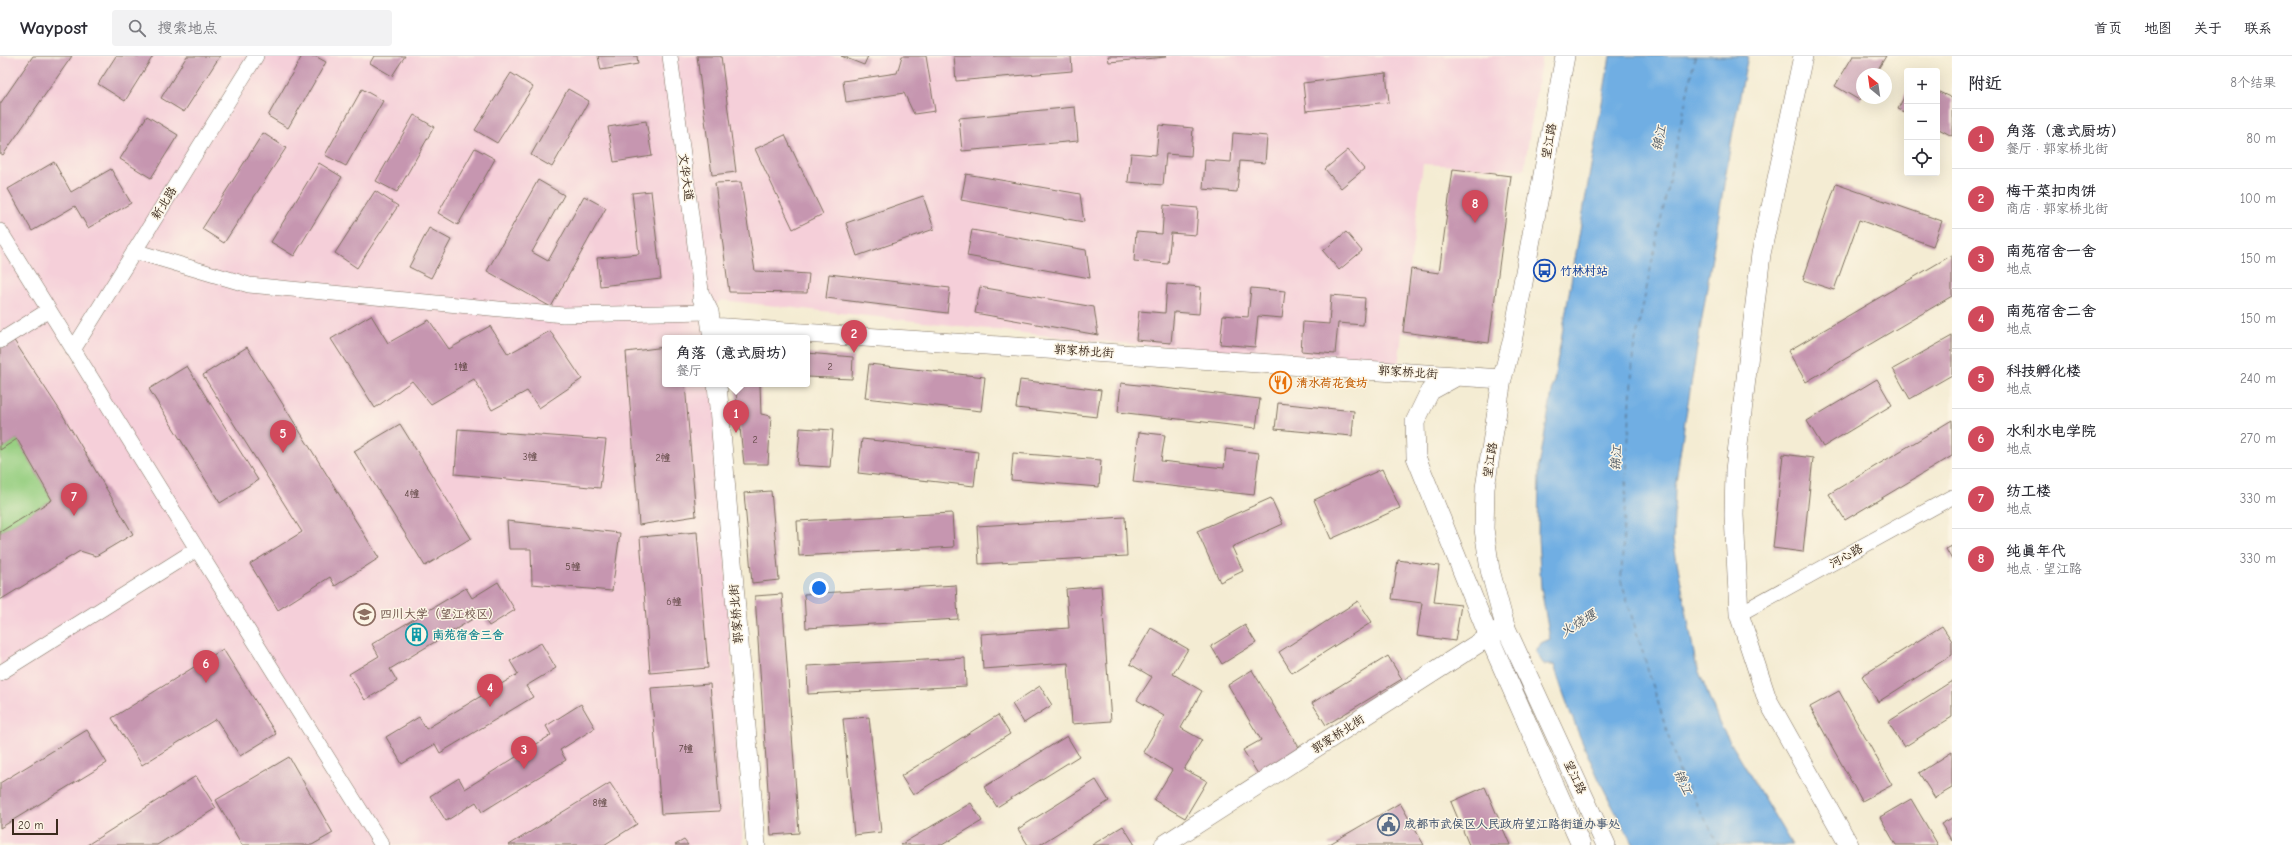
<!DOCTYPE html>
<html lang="zh">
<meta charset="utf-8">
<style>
body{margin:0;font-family:"Comic Neue","LXGW WenKai TC",sans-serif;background:#f2f2f3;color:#2b2b33}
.controls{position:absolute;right:12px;top:12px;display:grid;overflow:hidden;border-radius:4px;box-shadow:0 4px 16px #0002}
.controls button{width:36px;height:36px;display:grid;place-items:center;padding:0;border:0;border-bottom:1px solid #e1e1e2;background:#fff;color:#2b2b33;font:20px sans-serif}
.compass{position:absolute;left:1856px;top:12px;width:36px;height:36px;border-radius:50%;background:#fff;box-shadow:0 4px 16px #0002;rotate:331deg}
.scale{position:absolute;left:12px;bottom:10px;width:46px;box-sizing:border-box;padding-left:4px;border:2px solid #3b2a1e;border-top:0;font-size:11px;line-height:14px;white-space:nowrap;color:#3b2a1e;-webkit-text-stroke:3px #fcf5e5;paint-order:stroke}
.you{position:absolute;left:819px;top:532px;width:14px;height:14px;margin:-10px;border:3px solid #fff;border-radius:50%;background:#1a73e8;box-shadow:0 0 0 6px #1a73e833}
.badge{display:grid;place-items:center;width:26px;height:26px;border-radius:50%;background:#d1495b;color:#fff;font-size:13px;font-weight:700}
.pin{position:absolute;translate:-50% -33px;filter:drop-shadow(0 1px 2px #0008)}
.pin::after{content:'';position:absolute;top:21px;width:14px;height:12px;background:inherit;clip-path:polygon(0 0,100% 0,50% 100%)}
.popup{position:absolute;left:662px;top:279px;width:148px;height:52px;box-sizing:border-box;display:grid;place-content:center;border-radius:4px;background:#fff;filter:drop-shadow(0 1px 3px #0005);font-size:13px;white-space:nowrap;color:#7c7c81}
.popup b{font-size:15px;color:#2b2b33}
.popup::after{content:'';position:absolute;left:50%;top:100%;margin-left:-8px;border:8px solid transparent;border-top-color:#fff}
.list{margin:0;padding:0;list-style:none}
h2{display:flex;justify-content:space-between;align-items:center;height:52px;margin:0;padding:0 16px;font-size:17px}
h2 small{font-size:13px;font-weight:400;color:#7c7c81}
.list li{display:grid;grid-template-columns:26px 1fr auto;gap:12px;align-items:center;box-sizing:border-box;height:60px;padding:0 16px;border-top:1px solid #e1e1e2}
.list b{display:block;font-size:15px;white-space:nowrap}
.list p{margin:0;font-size:13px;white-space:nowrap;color:#7c7c81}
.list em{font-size:13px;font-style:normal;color:#7c7c81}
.icon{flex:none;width:22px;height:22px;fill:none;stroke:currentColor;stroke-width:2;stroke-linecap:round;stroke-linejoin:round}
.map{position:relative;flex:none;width:1952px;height:789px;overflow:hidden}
header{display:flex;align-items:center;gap:24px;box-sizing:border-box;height:56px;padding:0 20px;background:#fff;border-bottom:1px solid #e1e1e2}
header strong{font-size:19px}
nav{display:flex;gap:22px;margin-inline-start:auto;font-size:14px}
.search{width:280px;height:36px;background:#f2f2f3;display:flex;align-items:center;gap:10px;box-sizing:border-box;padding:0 14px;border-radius:4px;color:#7c7c81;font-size:15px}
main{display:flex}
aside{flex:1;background:#fff}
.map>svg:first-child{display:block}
</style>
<header>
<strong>Waypost</strong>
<div class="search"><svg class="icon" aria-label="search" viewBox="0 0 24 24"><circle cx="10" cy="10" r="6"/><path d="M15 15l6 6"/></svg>搜索地点</div>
<nav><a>首页</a><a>地图</a><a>关于</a><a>联系</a></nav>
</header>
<main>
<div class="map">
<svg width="1952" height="789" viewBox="0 0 1952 789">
<rect width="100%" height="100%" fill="#fcf5e5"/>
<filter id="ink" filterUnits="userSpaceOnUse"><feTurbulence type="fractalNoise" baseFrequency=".025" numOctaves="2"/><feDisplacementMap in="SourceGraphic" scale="8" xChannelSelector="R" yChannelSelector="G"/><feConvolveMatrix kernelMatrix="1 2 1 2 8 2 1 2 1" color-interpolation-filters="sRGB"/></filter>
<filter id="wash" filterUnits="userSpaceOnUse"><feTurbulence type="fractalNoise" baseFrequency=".012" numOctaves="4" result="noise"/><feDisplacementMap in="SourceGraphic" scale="16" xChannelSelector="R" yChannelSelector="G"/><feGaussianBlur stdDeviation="0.9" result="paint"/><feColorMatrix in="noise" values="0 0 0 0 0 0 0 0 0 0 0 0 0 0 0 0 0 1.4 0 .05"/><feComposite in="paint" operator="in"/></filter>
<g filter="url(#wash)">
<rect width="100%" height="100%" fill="#f4ecd3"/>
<path fill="#f5cfd9" d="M0,0H1542L1524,114L1423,108L1398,310L1107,286L721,244L709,256L712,282H665V328H715L743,789H0Z"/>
<path fill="#98cf82" stroke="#6a7c50" d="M17,383L52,444L0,476V394Z"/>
<path fill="#70aee3" stroke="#566c80" d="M1610,0H1748L1732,80L1685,365L1675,432L1673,484L1696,608L1720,669L1792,789H1634C1601,733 1573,671 1554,609H1544L1536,596L1541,587L1550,583L1541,532L1538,482L1539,411Z"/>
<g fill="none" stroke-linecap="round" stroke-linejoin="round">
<path stroke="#4e5863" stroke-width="1" stroke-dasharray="5 4" stroke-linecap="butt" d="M1695,0L1633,297L1621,525L1679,715L1719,789"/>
</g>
<g id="blocks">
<path fill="#c696b0" d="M33,0H72L3,99L0,97V48Z
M116,0H153L125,45L98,28Z
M187,0H220L184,56L161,42Z
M302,0H315L326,6L288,72L268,60Z
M374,0H405L392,20L370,7Z
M598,0H637L638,8L601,14Z
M697,0H721L736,116L712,119Z
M841,0H868L864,9Z
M902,0H926L935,55L914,58L904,37L846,46L843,25L897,17Z
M954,0H1071L1072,15L956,25Z
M1108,0H1165L1166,1L1109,6Z
M1853,0H1886L1875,18H1862V39L1859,44L1835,30Z
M511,17L533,31L497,87L475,74Z
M1386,17L1389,46L1306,55L1303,27Z
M362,33L383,45L346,110L325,99Z
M568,33L589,45L552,111L531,99Z
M1907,35V57L1898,53Z
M1937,35L1952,42V80L1937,72Z
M1075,51L1078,85L962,95L959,62Z
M414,59L434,71L397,136L376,125Z
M147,60L178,79L151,122L120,103Z
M646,65L652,100L614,106L608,71Z
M1159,69L1193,72L1191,100L1166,98L1163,129L1128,126L1131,97L1156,99Z
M263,77L286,92L224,187L202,173Z
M1233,77L1267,80L1265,107L1240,105L1237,136L1203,133L1205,104L1231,106Z
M785,79L823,158L793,173L755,93Z
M475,92L495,103L458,169L438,157Z
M1348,94L1364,113L1341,132L1325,113Z
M54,106L71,136L111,113L131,147L88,172L75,150L32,175L8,133Z
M319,107L342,121L294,200L271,186Z
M1453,113L1511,120L1489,287L1403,276L1411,213L1439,217Z
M966,118L1080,138L1084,166L961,144Z
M538,124L564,139L532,196L548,205L584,140L606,152L551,251L487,215Z
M741,126L755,215L809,218L807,237L729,236L715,127Z
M1836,128L1942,165L1933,190L1859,164L1834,234L1803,224Z
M375,135L398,150L357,212L335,197Z
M651,135L661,223L600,230L597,202L639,198L632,137Z
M923,140L934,173L857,200L846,167Z
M1164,149L1198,152L1196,179L1171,177L1168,208L1134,205L1136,176L1162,178Z
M429,172L451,184L431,222L409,211Z
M972,174L1086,194L1090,222L967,200Z
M1346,176L1362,195L1339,214L1323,195Z
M1952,199V240L1806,326L1788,295Z
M829,218L950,232L947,257L826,242Z
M1167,228L1201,231L1199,258L1174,256L1171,287L1136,284L1139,255L1165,257Z
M980,231L1094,251L1098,279L975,257Z
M1251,232L1285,235L1282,262L1258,260L1255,291L1220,288L1223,259L1248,261Z
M1331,239L1365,242L1363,269L1338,267L1335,298L1301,295L1303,266L1329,268Z
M371,259L388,287L429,264L449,293L490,270L508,298L550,275L582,323L539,352L527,335L492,354L474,323L431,348L412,325L375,352L331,283Z
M1952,280V319L1910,343L1893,313Z
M13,283L61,356L133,478L96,500L80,495L0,544V476L52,444L17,383L0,394V292Z
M247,291L379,502L335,530L330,521L278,554L250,508L302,476L203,319Z
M665,291V328H685L696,460L639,469L626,296Z
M807,297L853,301L852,323L807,321Z
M869,308L985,321L981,355L865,342Z
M187,310L258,424L220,447L149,333Z
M1877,323L1892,349L1823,391L1807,365Z
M1020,324L1101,334L1097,361L1016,352Z
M1121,327L1260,343L1256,372L1118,356Z
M735,328H760L761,358L771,360L768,408H744Z
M1278,347L1354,355L1352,380L1275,373Z
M1952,364V400L1845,464L1829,438Z
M400,368L471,482L425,510L354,395Z
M800,372L833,374L830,411L797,409Z
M458,373L606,384L600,432L455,418Z
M1139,376L1165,379L1161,405L1224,412L1226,393L1259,397L1254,439L1133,426Z
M862,383L978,396L974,430L858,417Z
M1013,397L1101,404L1099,431L1011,424Z
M1783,398L1813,402L1803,496L1773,492Z
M1382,413L1400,452L1331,483L1314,444Z
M771,435L779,524L752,527L744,437Z
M1271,442L1283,468L1232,491L1243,515L1220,526L1197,475Z
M952,457L954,491L799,500L797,465Z
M1125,461L1127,500L979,508L977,470Z
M507,465L620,477L612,535L532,528L531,493H509Z
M697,476L708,612L650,617L640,481Z
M1952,490V504L1946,493Z
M1398,504L1439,510L1434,546L1461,549L1455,585L1417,580L1422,547L1392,543Z
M498,526L515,554L489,570L481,558L390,613L397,625L365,644L349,618L379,600L372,588L466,532L472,542Z
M956,529L958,563L806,572L804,538Z
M1101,530L1111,665L1072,668L1068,607L983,613L981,578L1069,572L1066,533Z
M782,538L799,777L771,779L755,540Z
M1358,545L1372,566L1292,617L1279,596Z
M1245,569L1256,587L1222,608L1211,590Z
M1942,570L1952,585V599L1878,646L1862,620Z
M1151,572L1188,593L1173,618L1202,635L1181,672L1202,684L1184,713L1207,725L1185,762L1154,744L1172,714L1143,696L1164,660L1137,644L1152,621L1130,608Z
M541,587L556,612L526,630L533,641L440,697L435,688L402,708L386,681L419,661L426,673L518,618L510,605Z
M223,593L276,678L240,700L216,663L142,709L112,662Z
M1388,600L1402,623L1326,669L1312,647Z
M965,602L966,630L808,638L807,610Z
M1252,614L1300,693L1258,718L1243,694L1261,684L1228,629Z
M1952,625V661L1904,691L1888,666Z
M710,628L720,755L661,758L651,632Z
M1040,630L1052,649L1024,667L1012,648Z
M1839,635L1892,729L1862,745L1810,651Z
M581,648L595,672L560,694L566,704L482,756L476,746L446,765L430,740L459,722L465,733L551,679L546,670Z
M998,659L1010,678L913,739L901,720Z
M869,661L881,776L854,779L843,663Z
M87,674L107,707L0,772V727Z
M1067,680L1079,700L997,751L984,731Z
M1952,696V732L1935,742L1919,717Z
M289,701L333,777L312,789H242L216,744Z
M196,720L216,752L157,789H87Z
M1096,724L1109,745L1039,789H1028L1018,773Z
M610,727L637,768L604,789H509Z
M1485,731L1510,789H1469L1451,746Z
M1911,743L1938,789H1896L1880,761Z
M971,747L982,765L942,789H900Z
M1400,747L1424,789H1328Z
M1952,762V785L1941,768Z
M1123,770L1135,789H1092Z
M684,784L688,789H675Z"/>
</g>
</g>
<g filter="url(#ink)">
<use href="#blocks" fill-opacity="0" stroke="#7c6e5d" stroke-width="1"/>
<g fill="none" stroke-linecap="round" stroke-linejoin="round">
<defs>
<path id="minor" d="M670,0L702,242
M0,175L197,493L0,617
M134,195L249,229L563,259L709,256
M0,285L49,254
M73,294L256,0
M197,493L382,789
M1739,558L1952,441"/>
<path id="tertiary" d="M1565,0L1512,286L1502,323L1485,432L1484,473L1490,514L1505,570L1606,789
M1803,0L1761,198L1735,414L1734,459L1739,558L1767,643L1849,789
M702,242L709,256L713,282
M711,271L1502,323
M1457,320L1430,335L1415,366L1416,401L1489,581L1581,789
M717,328L756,789
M1164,789L1499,574"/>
</defs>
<use href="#minor" stroke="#7c6e5d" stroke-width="16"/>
<use href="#tertiary" stroke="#7c6e5d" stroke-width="20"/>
<use href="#minor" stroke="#fff" stroke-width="15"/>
<use href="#tertiary" stroke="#fff" stroke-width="19"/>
</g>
</g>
<defs>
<symbol id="bus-ring" viewBox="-11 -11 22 22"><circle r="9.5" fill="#fcf5e5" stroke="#1a4fb4" stroke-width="1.5"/><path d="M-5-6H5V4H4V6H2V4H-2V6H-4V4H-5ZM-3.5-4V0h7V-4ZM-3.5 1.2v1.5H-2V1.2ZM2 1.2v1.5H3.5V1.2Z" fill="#1a4fb4"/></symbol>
<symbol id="restaurant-ring" viewBox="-11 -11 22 22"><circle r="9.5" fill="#fcf5e5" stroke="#e8710a" stroke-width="1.5"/><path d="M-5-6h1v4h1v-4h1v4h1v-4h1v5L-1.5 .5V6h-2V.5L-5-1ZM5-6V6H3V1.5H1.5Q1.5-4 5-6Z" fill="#e8710a"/></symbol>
<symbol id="university-ring" viewBox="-11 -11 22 22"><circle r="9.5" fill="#fcf5e5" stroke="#8d6e63" stroke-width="1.5"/><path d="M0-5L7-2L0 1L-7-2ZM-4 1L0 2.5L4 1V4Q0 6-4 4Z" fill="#8d6e63"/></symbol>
<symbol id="building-ring" viewBox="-11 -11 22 22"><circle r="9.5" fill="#fcf5e5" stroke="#0f9aa8" stroke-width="1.5"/><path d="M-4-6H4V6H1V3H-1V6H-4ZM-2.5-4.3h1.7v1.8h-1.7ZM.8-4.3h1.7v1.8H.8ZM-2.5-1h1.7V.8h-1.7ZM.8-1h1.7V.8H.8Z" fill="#0f9aa8"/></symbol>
<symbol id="civic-ring" viewBox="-11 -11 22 22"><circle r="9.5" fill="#fcf5e5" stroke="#5c6f8a" stroke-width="1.5"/><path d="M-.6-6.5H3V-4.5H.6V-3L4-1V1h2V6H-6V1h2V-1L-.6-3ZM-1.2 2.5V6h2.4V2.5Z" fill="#5c6f8a"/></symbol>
</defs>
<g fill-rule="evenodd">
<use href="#bus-ring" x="1532" y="202" width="25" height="25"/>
<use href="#restaurant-ring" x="1268" y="314" width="25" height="25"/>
<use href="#university-ring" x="352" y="546" width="25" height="25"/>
<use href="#building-ring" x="404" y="566" width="25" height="25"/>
<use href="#civic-ring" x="1376" y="756" width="25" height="25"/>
</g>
<g text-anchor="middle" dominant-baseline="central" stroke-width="3" stroke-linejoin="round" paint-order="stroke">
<g font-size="10" fill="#5e4542">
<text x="461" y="311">1幢</text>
<text x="830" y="311">2</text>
<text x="755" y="384">2</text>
<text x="530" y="401">3幢</text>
<text x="663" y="402">2幢</text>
<text x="412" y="438">4幢</text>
<text x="573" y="511">5幢</text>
<text x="674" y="546">6幢</text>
<text x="686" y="693">7幢</text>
<text x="600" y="747">8幢</text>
</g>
<g font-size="12" fill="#3b2a1e" stroke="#fcf5e5">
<text transform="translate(1549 85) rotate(-80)">望江路</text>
<text transform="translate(686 121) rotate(82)">文华大道</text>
<text transform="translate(164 147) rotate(-58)">新北路</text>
<text transform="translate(1084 295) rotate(4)">郭家桥北街</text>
<text transform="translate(1408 316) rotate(4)">郭家桥北街</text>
<text transform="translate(1490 404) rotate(-81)">望江路</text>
<text transform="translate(1846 500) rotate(-29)">河心路</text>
<text transform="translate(736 558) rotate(-95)">郭家桥北街</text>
<text transform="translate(1338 678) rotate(-33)">郭家桥北街</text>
<text transform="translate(1575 721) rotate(65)">望江路</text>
</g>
<g font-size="12" font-weight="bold" fill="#164399" stroke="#fcf5e5" text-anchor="start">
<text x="1560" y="215">竹林村站</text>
</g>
<g font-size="12" font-weight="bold" fill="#c56008" stroke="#fcf5e5" text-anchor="start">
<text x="1296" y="327">清水荷花食坊</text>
</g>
<g font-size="12" font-weight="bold" fill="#785e54" stroke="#fcf5e5" text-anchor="start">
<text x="380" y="558">四川大学（望江校区）</text>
</g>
<g font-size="12" font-weight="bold" fill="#0d838f" stroke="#fcf5e5" text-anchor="start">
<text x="432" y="579">南苑宿舍三舍</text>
</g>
<g font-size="12" font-weight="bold" fill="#4e5e75" stroke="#fcf5e5" text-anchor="start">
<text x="1404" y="768">成都市武侯区人民政府望江路街道办事处</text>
</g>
<g font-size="13" font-style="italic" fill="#4e5863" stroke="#fcf5e5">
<text transform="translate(1659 82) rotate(-78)">锦江</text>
<text transform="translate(1616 402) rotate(-87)">锦江</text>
<text transform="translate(1578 567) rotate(-31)">火烧堰</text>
<text transform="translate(1683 726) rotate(65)">锦江</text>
</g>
</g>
</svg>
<div class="controls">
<button>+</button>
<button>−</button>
<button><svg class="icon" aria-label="locate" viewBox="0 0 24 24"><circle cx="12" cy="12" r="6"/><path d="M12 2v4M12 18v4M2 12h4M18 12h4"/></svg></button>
</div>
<svg class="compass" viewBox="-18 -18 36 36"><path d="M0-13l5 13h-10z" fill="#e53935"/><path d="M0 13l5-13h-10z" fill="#7c7c81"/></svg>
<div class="scale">20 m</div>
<div class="you"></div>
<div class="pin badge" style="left:736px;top:377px">1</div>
<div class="popup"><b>角落（意式厨坊）</b>餐厅</div>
<div class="pin badge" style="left:854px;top:297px">2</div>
<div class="pin badge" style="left:524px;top:713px">3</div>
<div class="pin badge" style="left:490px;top:651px">4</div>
<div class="pin badge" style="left:283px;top:397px">5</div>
<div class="pin badge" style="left:206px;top:627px">6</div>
<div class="pin badge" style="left:74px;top:460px">7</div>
<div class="pin badge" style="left:1475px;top:167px">8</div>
</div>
<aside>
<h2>附近<small>8个结果</small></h2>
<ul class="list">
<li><span class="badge">1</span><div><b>角落（意式厨坊）</b><p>餐厅 · 郭家桥北街</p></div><em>80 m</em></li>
<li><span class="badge">2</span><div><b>梅干菜扣肉饼</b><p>商店 · 郭家桥北街</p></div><em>100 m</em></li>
<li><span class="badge">3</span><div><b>南苑宿舍一舍</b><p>地点</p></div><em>150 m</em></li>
<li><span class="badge">4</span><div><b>南苑宿舍二舍</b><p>地点</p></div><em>150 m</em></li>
<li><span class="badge">5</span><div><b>科技孵化楼</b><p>地点</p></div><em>240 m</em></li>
<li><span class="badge">6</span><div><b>水利水电学院</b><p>地点</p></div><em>270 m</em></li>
<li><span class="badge">7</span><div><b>纺工楼</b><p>地点</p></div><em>330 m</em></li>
<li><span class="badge">8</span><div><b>纯真年代</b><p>地点 · 望江路</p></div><em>330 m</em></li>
</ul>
</aside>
</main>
